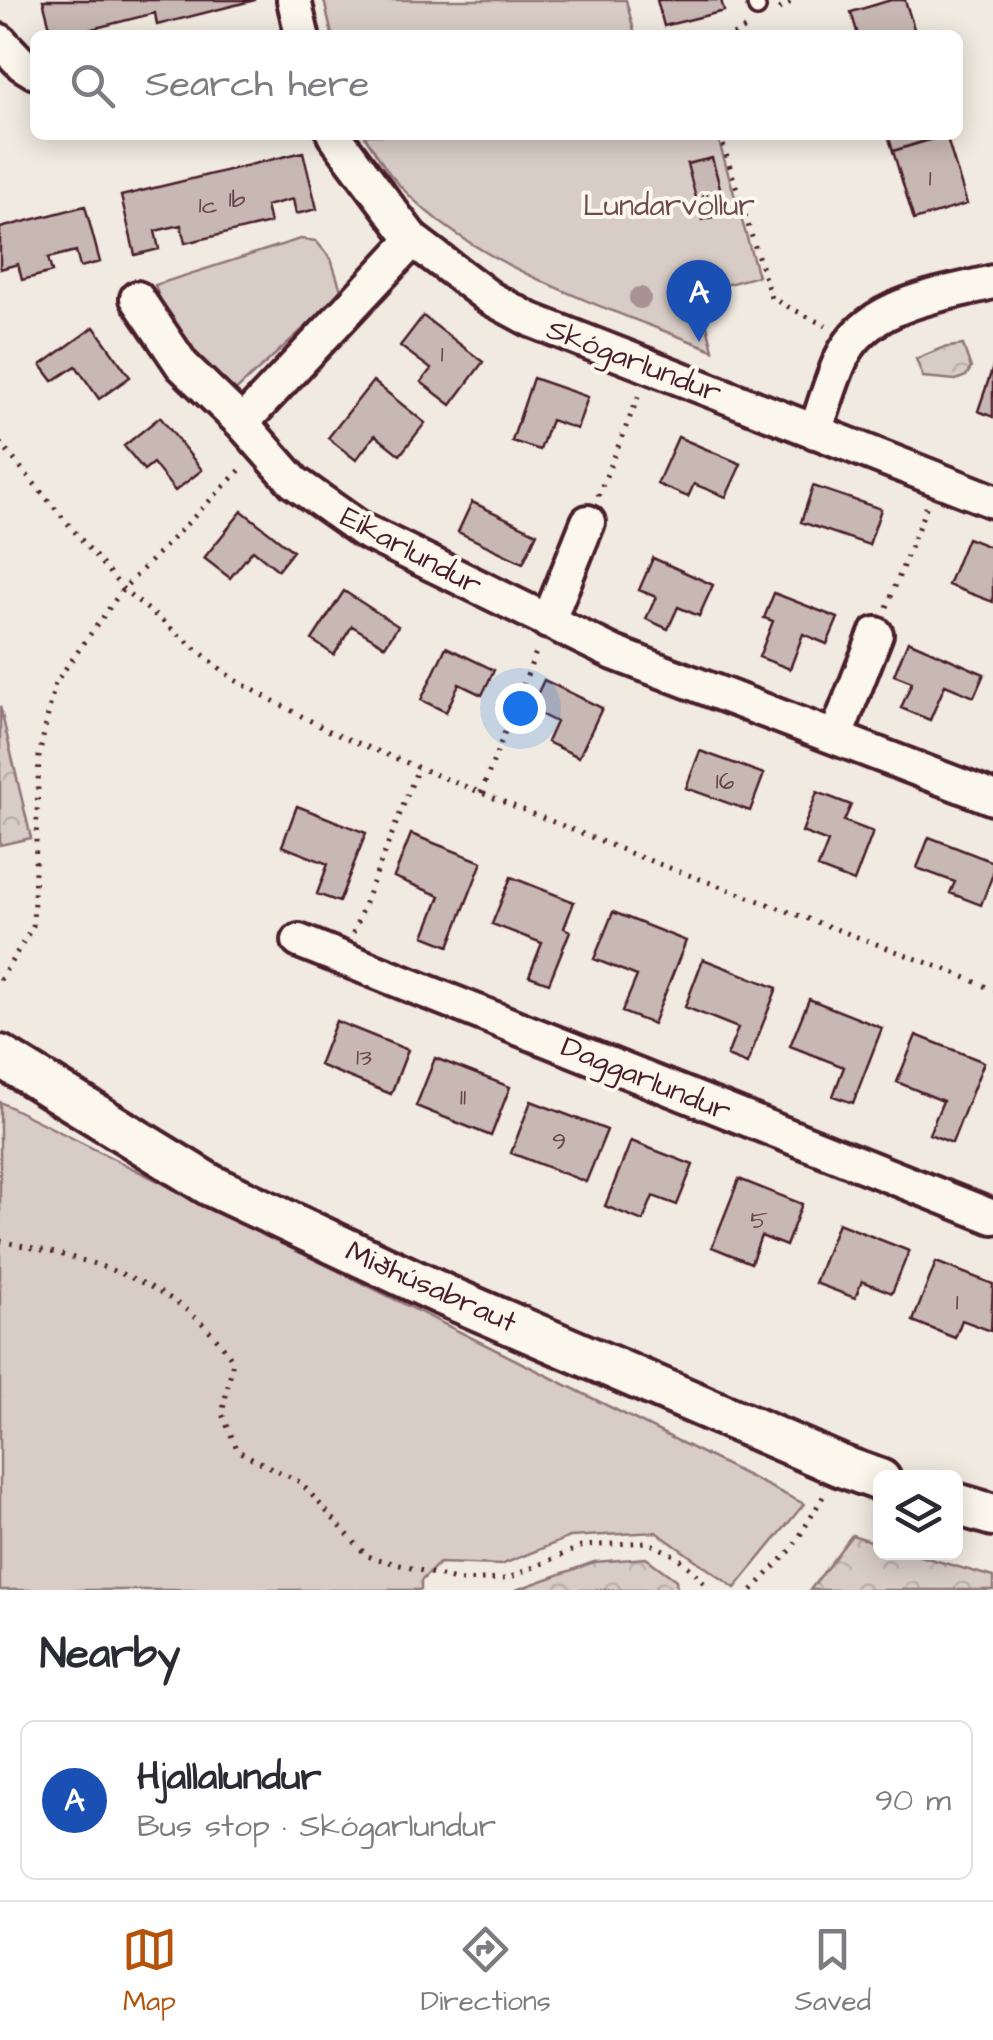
<!DOCTYPE html>
<meta charset="utf-8">
<style>
body{margin:0;font-family:"Architects Daughter",sans-serif;background:#f7f7f7;color:#2b2b33}
.controls{position:absolute;right:30px;bottom:30px;display:grid;overflow:hidden;border-radius:15px;box-shadow:0 5px 25px #0003}
.controls button{width:90px;height:90px;display:grid;place-items:center;padding:0;border:0;border-bottom:2px solid #e1e1e2;background:#fff;color:#2b2b33;font:50px sans-serif}
.you{position:absolute;left:520px;top:708px;width:35px;height:35px;margin:-25px;border:8px solid #fff;border-radius:50%;background:#1a73e8;box-shadow:0 0 0 15px #1a73e833}
.badge{display:grid;place-items:center;width:65px;height:65px;border-radius:50%;background:#b45309;color:#fff;font-size:32px;font-weight:700}
.pin{position:absolute;translate:-50% -82px;filter:drop-shadow(0 2px 5px #0008)}
.pin::after{content:'';position:absolute;top:52px;width:35px;height:30px;background:inherit;clip-path:polygon(0 0,100% 0,50% 100%)}
.list{margin:0;padding:0;list-style:none}
h2{display:flex;justify-content:space-between;align-items:center;height:130px;margin:0;padding:0 40px;font-size:42px}
h2 small{font-size:32px;font-weight:400;color:#7c7c81}
.list li{display:grid;grid-template-columns:65px 1fr auto;gap:30px;align-items:center;box-sizing:border-box;height:160px;margin:0 20px 20px;padding:0 20px;border:2px solid #e1e1e2;border-radius:15px}
.list b{display:block;font-size:38px;white-space:nowrap}
.list p{margin:0;font-size:32px;white-space:nowrap;color:#7c7c81}
.list em{font-size:32px;font-style:normal;color:#7c7c81}
.icon{flex:none;width:55px;height:55px;fill:none;stroke:currentColor;stroke-width:2;stroke-linecap:round;stroke-linejoin:round}
.map{position:relative;flex:none;width:993px;height:1590px;overflow:hidden}
.search{position:absolute;background:#fff;box-shadow:0 5px 25px #0003;left:30px;right:30px;top:30px;height:110px;display:flex;align-items:center;gap:25px;box-sizing:border-box;padding:0 35px;border-radius:15px;color:#7c7c81;font-size:38px}
.sheet{height:310px;background:#fff}
nav{display:flex;justify-content:space-around;align-items:center;box-sizing:border-box;height:140px;border-top:2px solid #e1e1e2;background:#fff;font-size:28px;color:#7c7c81}
nav a{display:grid;justify-items:center;gap:5px}
nav .on{color:#b45309}
.map>svg:first-child{display:block}
</style>
<div class="map">
<svg width="993" height="1590" viewBox="0 0 993 1590">
<defs>
<pattern id="forest-crowns" width="20" height="18" patternUnits="userSpaceOnUse" patternTransform="scale(2.5)"><rect width="20" height="18" fill="#d8ccc6"/><path d="M2 6a3 3 0 1 1 6 0M12 15a3 3 0 1 1 6 0" fill="none" stroke="#bbafaa"/></pattern>
</defs>
<rect width="100%" height="100%" fill="#f0eae0"/>
<filter id="ink" filterUnits="userSpaceOnUse"><feTurbulence type="fractalNoise" baseFrequency=".01" numOctaves="2"/><feDisplacementMap in="SourceGraphic" scale="20" xChannelSelector="R" yChannelSelector="G"/><feConvolveMatrix kernelMatrix="1 2 1 2 8 2 1 2 1" color-interpolation-filters="sRGB"/></filter>
<g filter="url(#ink)">
<path fill="#d8ccc6" stroke="#917678" stroke-width="2.5" d="M324,0H626L635,35H332Z
M364,135H717L758,276L699,292L713,350C609,308 461,264 390,174C381,162 373,148 364,135Z
M300,239L316,241L331,259L342,293L231,395L212,380L168,324L155,285Z
M0,1102L804,1504L735,1588L656,1532L570,1537L501,1565L439,1563L421,1581V1590H0Z"/>
<path fill="url(#forest-crowns)" stroke="#917678" stroke-width="2.5" d="M963,345L971,368L966,376L956,380L923,377L916,359L942,348Z
M0,706L31,838L0,845Z
M852,1535L880,1544V1552L910,1553L993,1577V1590H810Z
M646,1558L676,1580L677,1590H516L594,1562Z"/>
<path fill="#c8b8b3" stroke="#4a1f2b" stroke-width="2.5" d="M43,0H255L157,25L155,13L68,35H52Z
M657,0H721L724,11L664,26Z
M891,0H905L916,35H858L851,12Z
M888,135H944L893,151Z
M946,135L967,204L914,220L893,151Z
M303,152L317,209L296,214L293,199L266,206L270,223L185,243L181,225L155,231L159,249L135,255L121,196Z
M712,158L727,213L702,220L687,164Z
M85,206L100,262L80,267L76,251L48,258L52,272L22,280L18,264L0,269V228Z
M423,316L483,362L451,405L421,382L431,369L400,346Z
M94,327L130,377L99,399L76,366L53,381L41,365Z
M993,367V417L978,411Z
M533,378L588,397L577,429L551,420L540,450L512,441Z
M373,381L425,423L400,455L375,435L356,460L328,438Z
M160,417L202,470L175,491L153,463L144,470L124,446Z
M678,437L741,464L726,497L694,484L688,497L657,484Z
M813,486L881,509L869,545L801,522Z
M472,502L537,533L523,563L458,532Z
M242,511L293,551L278,570L253,550L230,578L204,558Z
M967,538L993,548V602L948,585Z
M653,558L713,585L699,616L678,607L668,629L646,619L656,597L639,590Z
M344,591L398,626L385,646L352,626L334,655L312,640Z
M774,593L838,618L827,644L803,634L790,669L759,657L773,621L764,618Z
M908,641L984,674L974,697L945,685L930,720L901,708L912,682L894,675Z
M446,647L494,670L482,695L459,684L446,712L421,700Z
M544,680L602,708L579,757L547,742L556,722L530,709Z
M700,751L764,774L750,811L686,788Z
M817,792L851,805L844,821L873,832L854,882L818,868L828,842L802,832Z
M297,806L366,833L339,902L317,894L328,864L282,846Z
M411,834L482,862L449,946L424,936L440,896L394,877Z
M929,837L993,862V874L981,905L950,893L955,882L917,868Z
M511,877L574,902L564,928L570,931L549,983L529,976L542,943L492,924Z
M613,912L686,941L653,1024L622,1012L637,976L594,959Z
M703,959L777,988L747,1064L727,1056L738,1028L685,1007Z
M809,999L882,1028L853,1103L833,1096L844,1067L790,1046Z
M336,1021L408,1050L391,1094L319,1065Z
M916,1035L984,1062L952,1143L929,1134L943,1101L897,1082Z
M435,1058L510,1087L491,1136L416,1106Z
M531,1101L607,1130L586,1182L511,1153Z
M631,1141L693,1165L677,1205L653,1196L643,1221L605,1206Z
M739,1179L802,1204L786,1246L761,1236L751,1263L712,1247Z
M838,1223L909,1251L892,1293L862,1281L855,1298L815,1283Z
M936,1262L993,1284L991,1331L962,1320L955,1338L913,1321Z"/>
<g fill="none" stroke-linecap="round" stroke-linejoin="round">
<defs>
<path id="service" d="M755,0L757,8"/>
<path id="minor" d="M294,0L302,35
M0,41L22,64L35,72
M334,135L413,240L490,298L531,320L993,501
M137,298L182,365L242,423L294,482L362,530L614,653L993,798
M242,423L413,240
M815,432C824,407 831,380 842,357C869,302 940,296 993,282
M548,622L588,522
M836,736L876,634
M299,941L993,1217"/>
<path id="tertiary" d="M0,1056L210,1185L444,1295L841,1466L880,1480
M956,1504L993,1515"/>
</defs>
<use href="#service" stroke="#4a1f2b" stroke-width="22"/>
<use href="#minor" stroke="#4a1f2b" stroke-width="40"/>
<use href="#tertiary" stroke="#4a1f2b" stroke-width="48"/>
<path stroke="#4a1f2b" stroke-width="5" stroke-dasharray="2.5 8" stroke-linecap="butt" d="M779,9L794,0
M733,35L746,28
M720,135L771,298L826,326
M0,443L123,589L233,679L333,733L640,857L958,974L993,990
M598,496L639,395
M887,607L927,505
M481,793L538,647
M353,933L418,768
M0,980L33,926L39,756L55,683L123,589L241,469
M0,1241C88,1259 182,1280 233,1361L222,1414L238,1451L300,1482L367,1556L459,1581L506,1579L583,1546L647,1542L676,1556L700,1577L707,1590
M752,1590L792,1549L824,1495"/>
<use href="#service" stroke="#fbf7ec" stroke-width="15"/>
<use href="#minor" stroke="#fbf7ec" stroke-width="32"/>
<use href="#tertiary" stroke="#fbf7ec" stroke-width="40"/>
</g>
<circle fill="#a89292" cx="640" cy="298" r="11"/>
</g>
<g text-anchor="middle" dominant-baseline="central" stroke-width="8" stroke-linejoin="round" paint-order="stroke">
<g font-size="25" fill="#6a454d">
<text x="930" y="178">1</text>
<text x="237" y="199">1b</text>
<text x="208" y="205">1c</text>
<text x="442" y="354">1</text>
<text x="725" y="781">16</text>
<text x="364" y="1057">13</text>
<text x="463" y="1097">11</text>
<text x="559" y="1141">9</text>
<text x="759" y="1220">5</text>
<text x="957" y="1302">1</text>
</g>
<g font-size="30" fill="#6e4a52" stroke="#fbf7ec">
<text x="669" y="206">Lundarvöllur</text>
</g>
<g font-size="30" fill="#4a1f2b" stroke="#fbf7ec">
<text transform="translate(634 361) rotate(21)">Skógarlundur</text>
<text transform="translate(411 551) rotate(28)">Eikarlundur</text>
<text transform="translate(646 1079) rotate(22)">Daggarlundur</text>
<text transform="translate(431 1287) rotate(24)">Miðhúsabraut</text>
</g>
</g>
</svg>
<div class="controls">
<button><svg class="icon" aria-label="layers" viewBox="0 0 24 24"><path d="M12 4l9 5-9 5-9-5zM3 14l9 5 9-5"/></svg></button>
</div>
<div class="you"></div>
<div class="pin badge" style="left:699px;top:342px;background:#1a4fb4">A</div>
<div class="search"><svg class="icon" aria-label="search" viewBox="0 0 24 24"><circle cx="10" cy="10" r="6"/><path d="M15 15l6 6"/></svg>Search here</div>
</div>
<section class="sheet">
<h2>Nearby<small></small></h2>
<ul class="list">
<li><span class="badge" style="background:#1a4fb4">A</span><div><b>Hjallalundur</b><p>Bus stop · Skógarlundur</p></div><em>90 m</em></li>
</ul>
</section>
<nav>
<a class="on"><svg class="icon" aria-label="map" viewBox="0 0 24 24"><path d="M3 6l6-2 6 2 6-2v14l-6 2-6-2-6 2zM9 4v14M15 6v14"/></svg>Map</a>
<a><svg class="icon" aria-label="directions" viewBox="0 0 24 24"><path d="M12 3l9 9-9 9-9-9zM9 14v-3h6M13 9l2 2-2 2"/></svg>Directions</a>
<a><svg class="icon" aria-label="saved" viewBox="0 0 24 24"><path d="M7 4h10v16l-5-4-5 4z"/></svg>Saved</a>
</nav>
